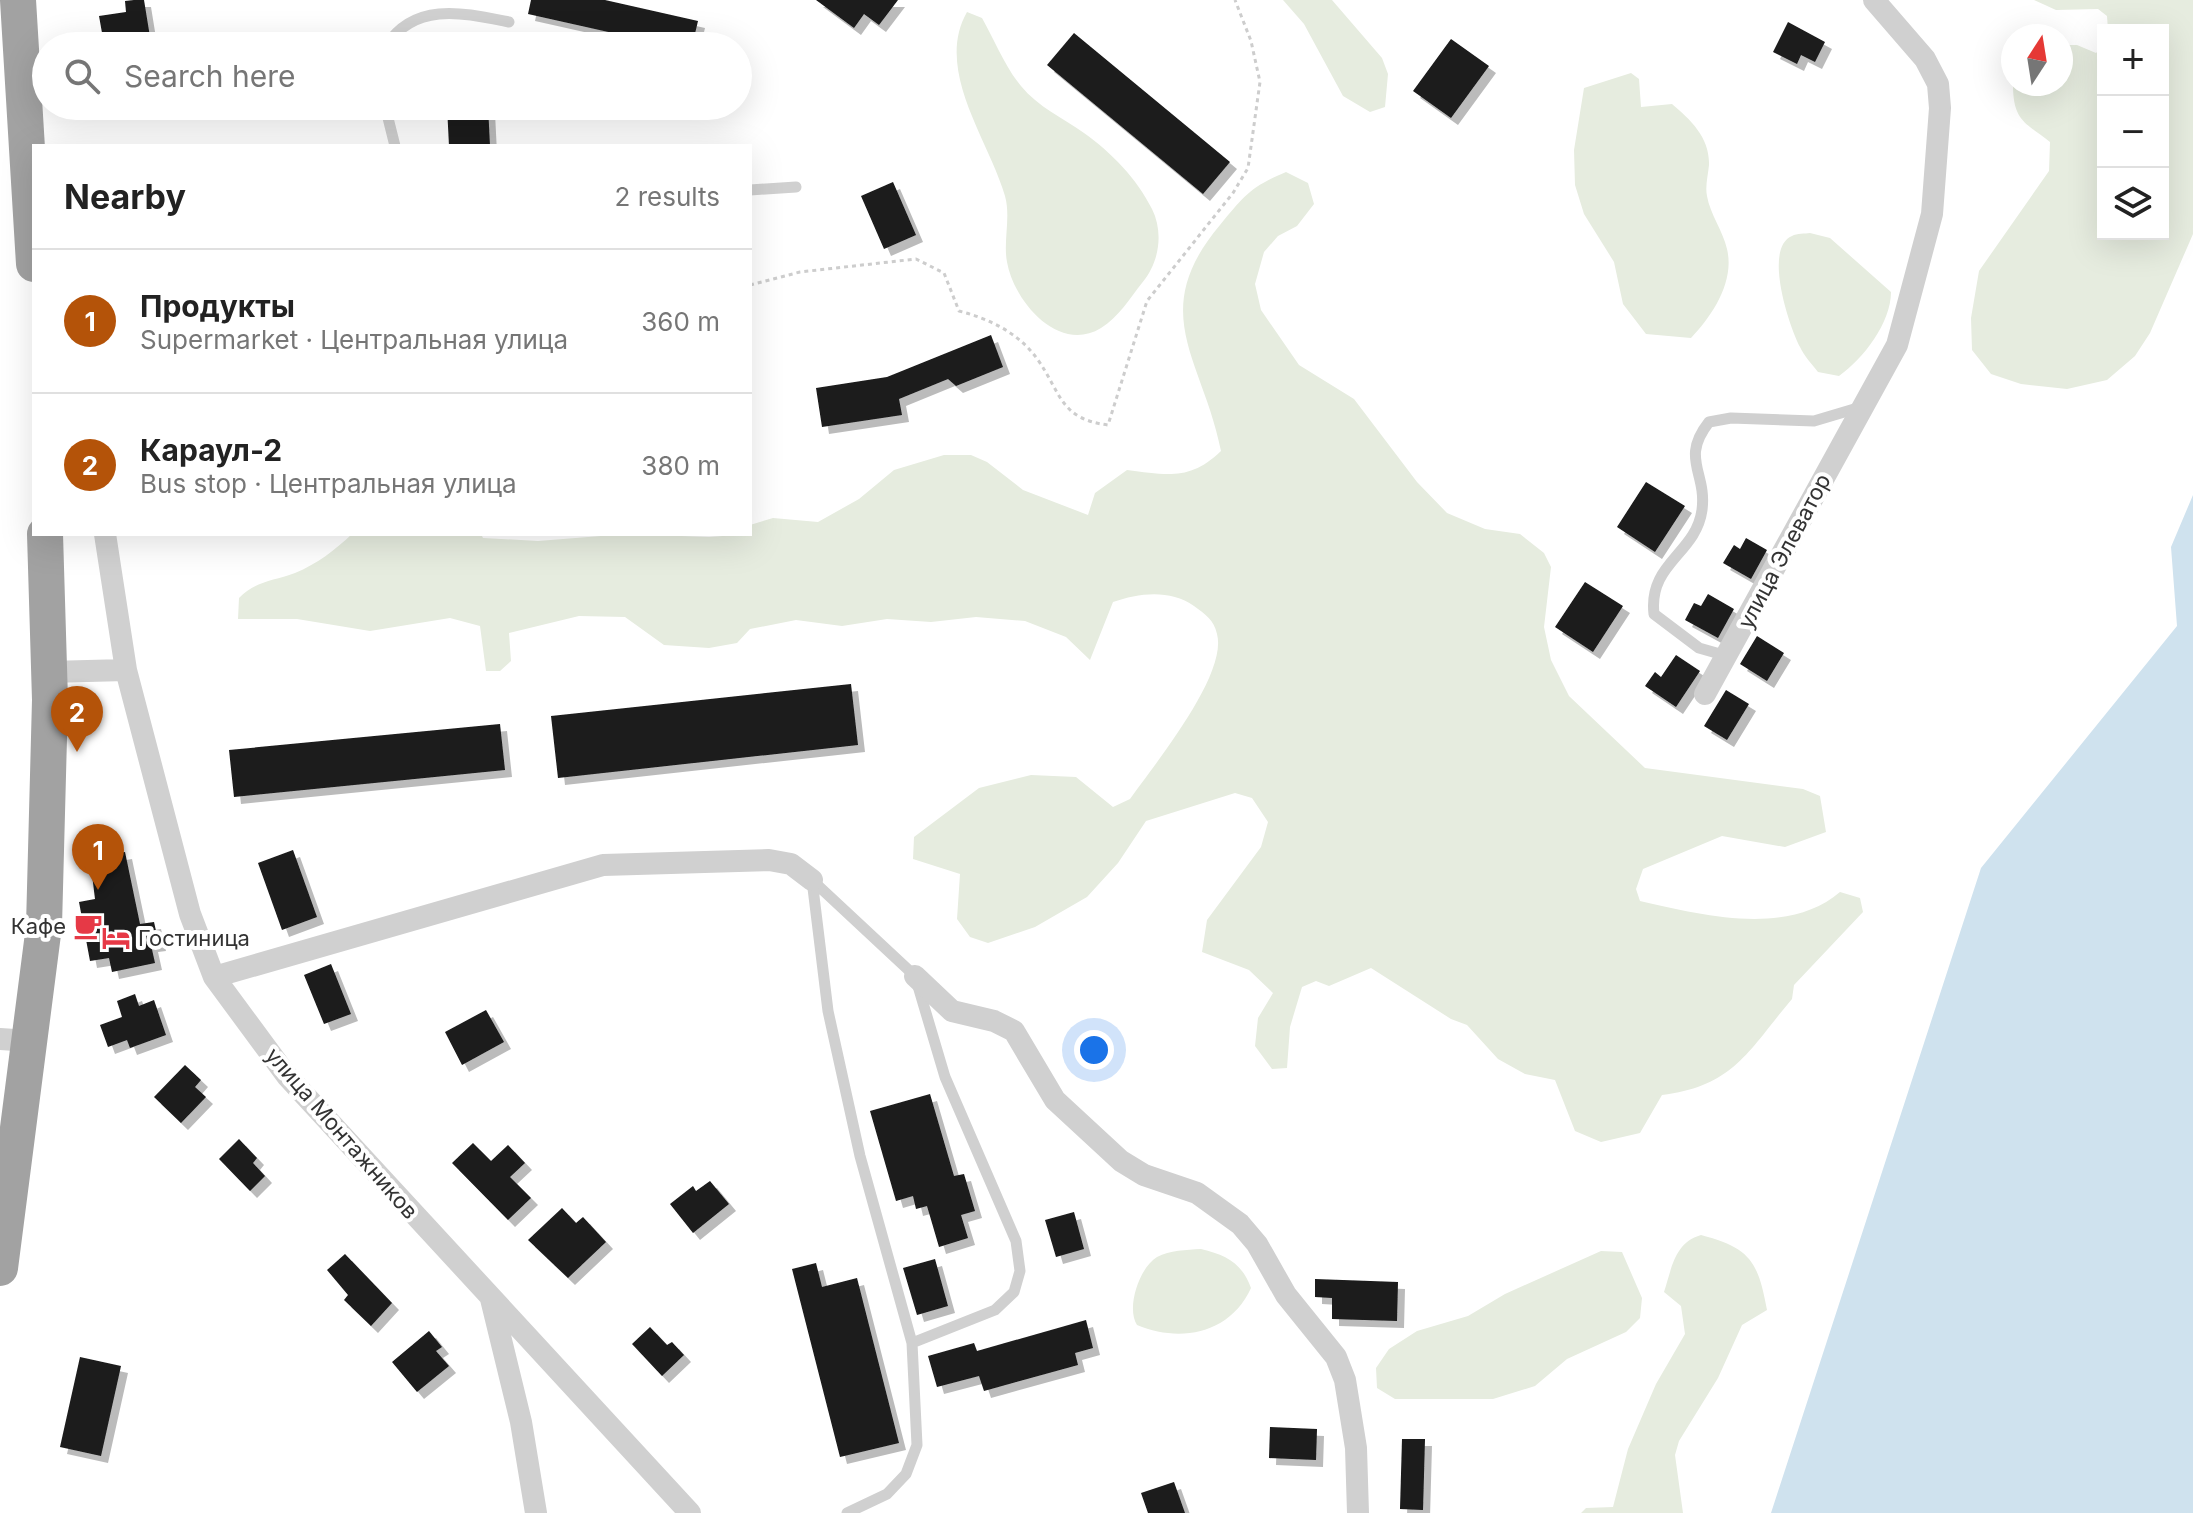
<!DOCTYPE html>
<meta charset="utf-8">
<style>
body{margin:0;font-family:Inter,sans-serif;background:#f6f6f6;color:#222}
.controls{position:absolute;right:24px;top:24px;display:grid;overflow:hidden;border-radius:0px;box-shadow:0 8px 32px #0002}
.controls button{width:72px;height:72px;display:grid;place-items:center;padding:0;border:0;border-bottom:2px solid #e0e0e0;background:#fff;color:#222;font:40px sans-serif}
.compass{position:absolute;left:2001px;top:24px;width:72px;height:72px;border-radius:50%;background:#fff;box-shadow:0 8px 32px #0002;rotate:12deg}
.you{position:absolute;left:1094px;top:1050px;width:28px;height:28px;margin:-20px;border:6px solid #fff;border-radius:50%;background:#1a73e8;box-shadow:0 0 0 12px #1a73e833}
.badge{display:grid;place-items:center;width:52px;height:52px;border-radius:50%;background:#b45309;color:#fff;font-size:26px;font-weight:700}
.pin{position:absolute;translate:-50% -66px;filter:drop-shadow(0 2px 4px #0008)}
.pin::after{content:'';position:absolute;top:42px;width:28px;height:24px;background:inherit;clip-path:polygon(0 0,100% 0,50% 100%)}
.list{margin:0;padding:0;list-style:none}
h2{display:flex;justify-content:space-between;align-items:center;height:104px;margin:0;padding:0 32px;font-size:34px}
h2 small{font-size:26px;font-weight:400;color:#767676}
.list li{display:grid;grid-template-columns:52px 1fr auto;gap:24px;align-items:center;box-sizing:border-box;height:144px;padding:0 32px;border-top:2px solid #e0e0e0}
.list b{display:block;font-size:30px;white-space:nowrap}
.list p{margin:0;font-size:26px;white-space:nowrap;color:#767676}
.list em{font-size:26px;font-style:normal;color:#767676}
.icon{flex:none;width:44px;height:44px;fill:none;stroke:currentColor;stroke-width:2;stroke-linecap:round;stroke-linejoin:round}
.map{position:relative;flex:none;width:2193px;height:1513px;overflow:hidden}
.search{position:absolute;background:#fff;box-shadow:0 8px 32px #0002;left:32px;top:32px;width:720px;height:88px;display:flex;align-items:center;gap:20px;box-sizing:border-box;padding:0 28px;border-radius:44px;color:#767676;font-size:30px}
.panel{position:absolute;background:#fff;box-shadow:0 8px 32px #0002;left:32px;top:144px;width:720px;height:392px;border-radius:0px}
.map>svg:first-child{display:block}
</style>
<div class="map">
<svg width="2193" height="1513" viewBox="0 0 2193 1513">
<defs>
<filter id="shadow"><feDropShadow dx="7" dy="7" stdDeviation="0" flood-color="#0004"/></filter>
</defs>
<rect width="100%" height="100%" fill="#fff"/>
<path fill="#e6ecdf" d="M1283,0H1332L1382,58L1388,74L1385,107L1370,112L1343,96L1304,24Z
M2034,0H2193V234L2150,333L2135,356L2107,380L2067,389L2021,384L1991,374L1972,350L1971,318L1979,271L2049,171L2050,142C2024,122 2013,120 2013,84H2061V45H2077L2096,53L2103,46V234H2163V30H2108L2107,16L2098,9L2056,10Z
M967,12L982,18C994,39 1005,67 1021,86C1038,107 1063,118 1084,133C1112,153 1137,179 1152,209C1164,233 1159,263 1142,283C1130,298 1118,318 1101,328C1059,354 1014,302 1007,262C1003,241 1011,217 1005,196C989,140 934,70 967,12Z
M1631,73L1639,79L1641,107L1672,104C1691,120 1710,138 1709,165C1708,175 1705,187 1707,196C1710,214 1723,231 1727,249C1735,282 1712,316 1691,338L1646,334L1623,304L1614,262L1584,214L1575,185L1574,150L1584,88Z
M1286,172L1308,183L1314,204L1297,226L1278,236L1264,252L1255,284L1261,310L1299,365L1354,399L1417,482L1447,513L1485,529L1520,534L1544,553L1551,567L1544,627L1551,660L1569,696L1645,768L1803,789L1820,796L1826,832L1785,847L1722,836L1643,869L1636,889L1640,901C1701,915 1788,937 1840,892L1860,898L1863,912L1794,985L1792,999C1748,1051 1734,1086 1662,1095L1640,1133L1601,1142L1575,1131L1555,1080L1525,1074L1498,1059L1467,1025L1451,1019L1371,968L1329,986L1316,981L1302,987L1290,1027L1287,1068L1272,1069L1255,1046L1258,1018L1273,993L1249,970L1202,952L1207,920L1261,847L1268,822L1252,798L1235,793L1146,821L1118,863L1087,897L1035,927L988,943L970,937L957,919L960,874L913,859L914,837L979,788L1031,775L1076,777L1113,807L1130,799C1154,765 1228,675 1217,634C1214,620 1205,614 1194,606C1170,589 1139,593 1113,602L1090,660L1066,637L1025,621L976,617L931,622L887,619L842,626L796,620L750,629L737,643L709,648L664,645L625,617L579,616L509,633L511,661L500,671H486L480,626L450,618L370,631L297,619H238L239,598C256,581 273,581 295,573C317,564 335,550 352,534H481L483,538L538,541L626,534L709,537L750,534V525L773,518L818,522L859,499L894,470L944,455H971L987,462L1023,490L1088,515L1095,493L1127,470C1167,475 1190,481 1221,451C1203,359 1146,313 1220,225C1244,196 1250,187 1286,172Z
M1810,233L1830,238L1891,292C1891,323 1863,359 1839,376L1818,372C1812,364 1804,356 1800,347C1789,326 1763,248 1792,236C1797,233 1805,234 1810,233Z
M1701,1235C1751,1248 1758,1262 1767,1310L1742,1325L1718,1378L1679,1441L1675,1455L1683,1513H1581L1586,1508L1613,1507L1628,1449L1656,1384L1685,1334L1681,1306L1664,1292C1672,1268 1674,1243 1701,1235Z
M1201,1249C1226,1255 1242,1263 1251,1288C1230,1334 1180,1343 1137,1325C1126,1308 1139,1268 1157,1257C1170,1250 1186,1250 1201,1249Z
M1601,1251L1622,1252L1642,1298L1640,1318L1626,1332L1567,1359L1535,1386L1493,1399H1395L1377,1388L1376,1368L1389,1349L1417,1331L1468,1316L1505,1294Z"/>
<path fill="#cfe2ee" d="M2193,495V1513H1771L1981,868L2177,626L2171,547Z"/>
<path fill="#1a1a1a" filter="url(#shadow)" d="M134,0H144L150,37L104,44L99,16L126,12L125,1Z
M531,0H605L698,21L692,46H671L528,14Z
M816,0H898L879,25L864,14L854,28Z
M1788,22L1825,42L1815,62L1801,55L1797,64L1773,52Z
M1074,33L1230,162L1203,194L1047,65Z
M1451,39L1489,66L1451,118L1413,91Z
M447,106H488L490,146H449Z
M893,182L916,235L884,249L861,196Z
M991,335L1003,367L956,386L948,379L899,399L902,415L822,427L816,388L887,377Z
M1646,482L1685,506L1655,552L1617,527Z
M1746,538L1767,550L1751,579L1723,563L1734,545L1740,549Z
M1585,582L1623,606L1593,652L1555,627Z
M1708,594L1734,609L1718,638L1685,620L1694,603L1701,606Z
M1757,636L1784,653L1767,681L1740,664Z
M1676,655L1700,671L1676,707L1645,686L1655,672L1661,677Z
M851,684L858,745L558,778L551,716Z
M1726,690L1749,704L1727,740L1704,726Z
M500,724L505,770L234,797L229,750Z
M293,850L317,917L282,930L258,863Z
M125,852L140,924L154,922L159,944L151,945L155,963L112,972L109,958L90,961L79,902L95,899L90,858Z
M331,964L351,1014L324,1024L304,975Z
M135,994L139,1006L154,1000L166,1035L130,1048L127,1040L108,1047L100,1025L122,1017L117,1001Z
M486,1010L504,1042L462,1065L445,1032Z
M185,1065L201,1080L195,1087L206,1097L181,1123L154,1097Z
M930,1094L954,1176L964,1174L975,1211L961,1215L968,1238L939,1247L927,1206L916,1209L913,1196L896,1201L870,1111Z
M239,1139L257,1158L253,1163L265,1176L250,1191L219,1159Z
M473,1143L491,1161L508,1145L525,1163L510,1177L531,1198L508,1220L452,1163Z
M710,1181L729,1204L693,1233L670,1204L693,1186L696,1191Z
M562,1208L576,1223L583,1217L606,1242L568,1278L528,1240Z
M1074,1212L1084,1249L1056,1257L1045,1220Z
M345,1254L392,1303L371,1326L344,1300L348,1295L327,1270Z
M935,1259L948,1306L917,1315L903,1268Z
M816,1263L822,1287L857,1278L899,1443L840,1457L792,1269Z
M1315,1279L1398,1282L1397,1321L1332,1319V1298L1315,1297Z
M1086,1320L1093,1348L1075,1353L1078,1365L984,1391L979,1376L937,1387L928,1356L974,1343L977,1351Z
M650,1327L667,1345L672,1342L684,1355L662,1376L632,1344Z
M429,1331L442,1347L436,1351L449,1366L417,1392L392,1362Z
M80,1357L121,1366L101,1456L60,1447Z
M1270,1427L1317,1429L1316,1460L1269,1458Z
M1402,1439H1425L1423,1510L1400,1509Z
M1174,1482L1185,1513H1148L1141,1493Z"/>
<g fill="none" stroke-linecap="round" stroke-linejoin="round">
<path stroke="#cdcdcd" stroke-width="3" stroke-dasharray="4 4" stroke-linecap="butt" d="M750,285L800,272L916,259L944,273L959,311C990,319 1019,333 1038,360C1061,393 1060,419 1108,425L1147,301L1233,193L1248,168L1260,82L1251,41L1235,0"/>
<path stroke="#d0d0d0" stroke-width="11" d="M386,46C415,1 464,13 509,22
M385,106L395,146
M750,190L796,187
M1727,656L1699,648L1654,614C1648,563 1696,554 1702,510C1707,472 1680,459 1709,422L1731,418L1814,421L1861,407
M812,880L828,1011L860,1156L912,1343L917,1445L906,1474L887,1494L847,1513
M812,880L915,976L945,1077L1016,1241L1020,1271L1014,1292L995,1310L912,1343"/>
<path stroke="#d0d0d0" stroke-width="22" d="M105,534L126,670L190,914L214,977L287,1076L690,1513
M49,672L126,670
M1705,694L1897,345L1932,214L1940,108L1938,84L1925,59L1874,0
M915,976L952,1011L994,1021L1014,1031L1055,1100L1121,1161L1144,1175L1197,1193L1240,1224L1257,1244L1286,1295L1336,1357L1345,1380L1356,1448L1358,1513
M214,977L603,865L769,860L791,864L812,880
M0,1039L30,1041
M491,1299L521,1422L536,1513"/>
<path stroke="#a2a2a2" stroke-width="36" d="M18,0L34,264
M0,1268L44,926L50,700L45,534"/>
</g>
<defs>
<symbol id="cafe-bare" viewBox="-9 -9 18 18"><path d="M-5.5-4.5H6V0H3Q3 3.5 0 3.5H-2.5Q-5.5 3.5-5.5 0ZM3-3.2v2h1.7v-2ZM-6 4.5H4V6H-6Z" fill="#e63946" stroke="#fff" stroke-width="2.5" paint-order="stroke"/></symbol>
<symbol id="hotel-bare" viewBox="-9 -9 18 18"><path d="M-6-4.5h1.5V1H6V5H4.5V3h-9V5H-6ZM-4 0a1.8 1.8 0 1 1 3.6 0ZM.5 0V-2.5h3Q6-2.5 6 0Z" fill="#e63946" stroke="#fff" stroke-width="2.5" paint-order="stroke"/></symbol>
</defs>
<g fill-rule="evenodd">
<use href="#cafe-bare" x="68" y="906" width="40" height="40"/>
<use href="#hotel-bare" x="96" y="918" width="40" height="40"/>
</g>
<g text-anchor="middle" dominant-baseline="central" stroke-width="8" stroke-linejoin="round" paint-order="stroke">
<g font-size="22" fill="#333" stroke="#fff">
<text transform="translate(1784 551) rotate(-62)">улица Элеватор</text>
<text transform="translate(342 1133) rotate(49)">улица Монтажников</text>
</g>
<g font-size="22" fill="#333" stroke="#fff" text-anchor="end">
<text x="66" y="926">Кафе</text>
<text x="138" y="938" text-anchor="start">Гостиница</text>
</g>
</g>
</svg>
<div class="controls">
<button>+</button>
<button>−</button>
<button><svg class="icon" aria-label="layers" viewBox="0 0 24 24"><path d="M12 4l9 5-9 5-9-5zM3 14l9 5 9-5"/></svg></button>
</div>
<svg class="compass" viewBox="-18 -18 36 36"><path d="M0-13l5 13h-10z" fill="#e53935"/><path d="M0 13l5-13h-10z" fill="#767676"/></svg>
<div class="you"></div>
<div class="pin badge" style="left:98px;top:890px">1</div>
<div class="pin badge" style="left:77px;top:752px">2</div>
<div class="search"><svg class="icon" aria-label="search" viewBox="0 0 24 24"><circle cx="10" cy="10" r="6"/><path d="M15 15l6 6"/></svg>Search here</div>
<section class="panel">
<h2>Nearby<small>2 results</small></h2>
<ul class="list">
<li><span class="badge">1</span><div><b>Продукты</b><p>Supermarket · Центральная улица</p></div><em>360 m</em></li>
<li><span class="badge">2</span><div><b>Караул-2</b><p>Bus stop · Центральная улица</p></div><em>380 m</em></li>
</ul>
</section>
</div>
